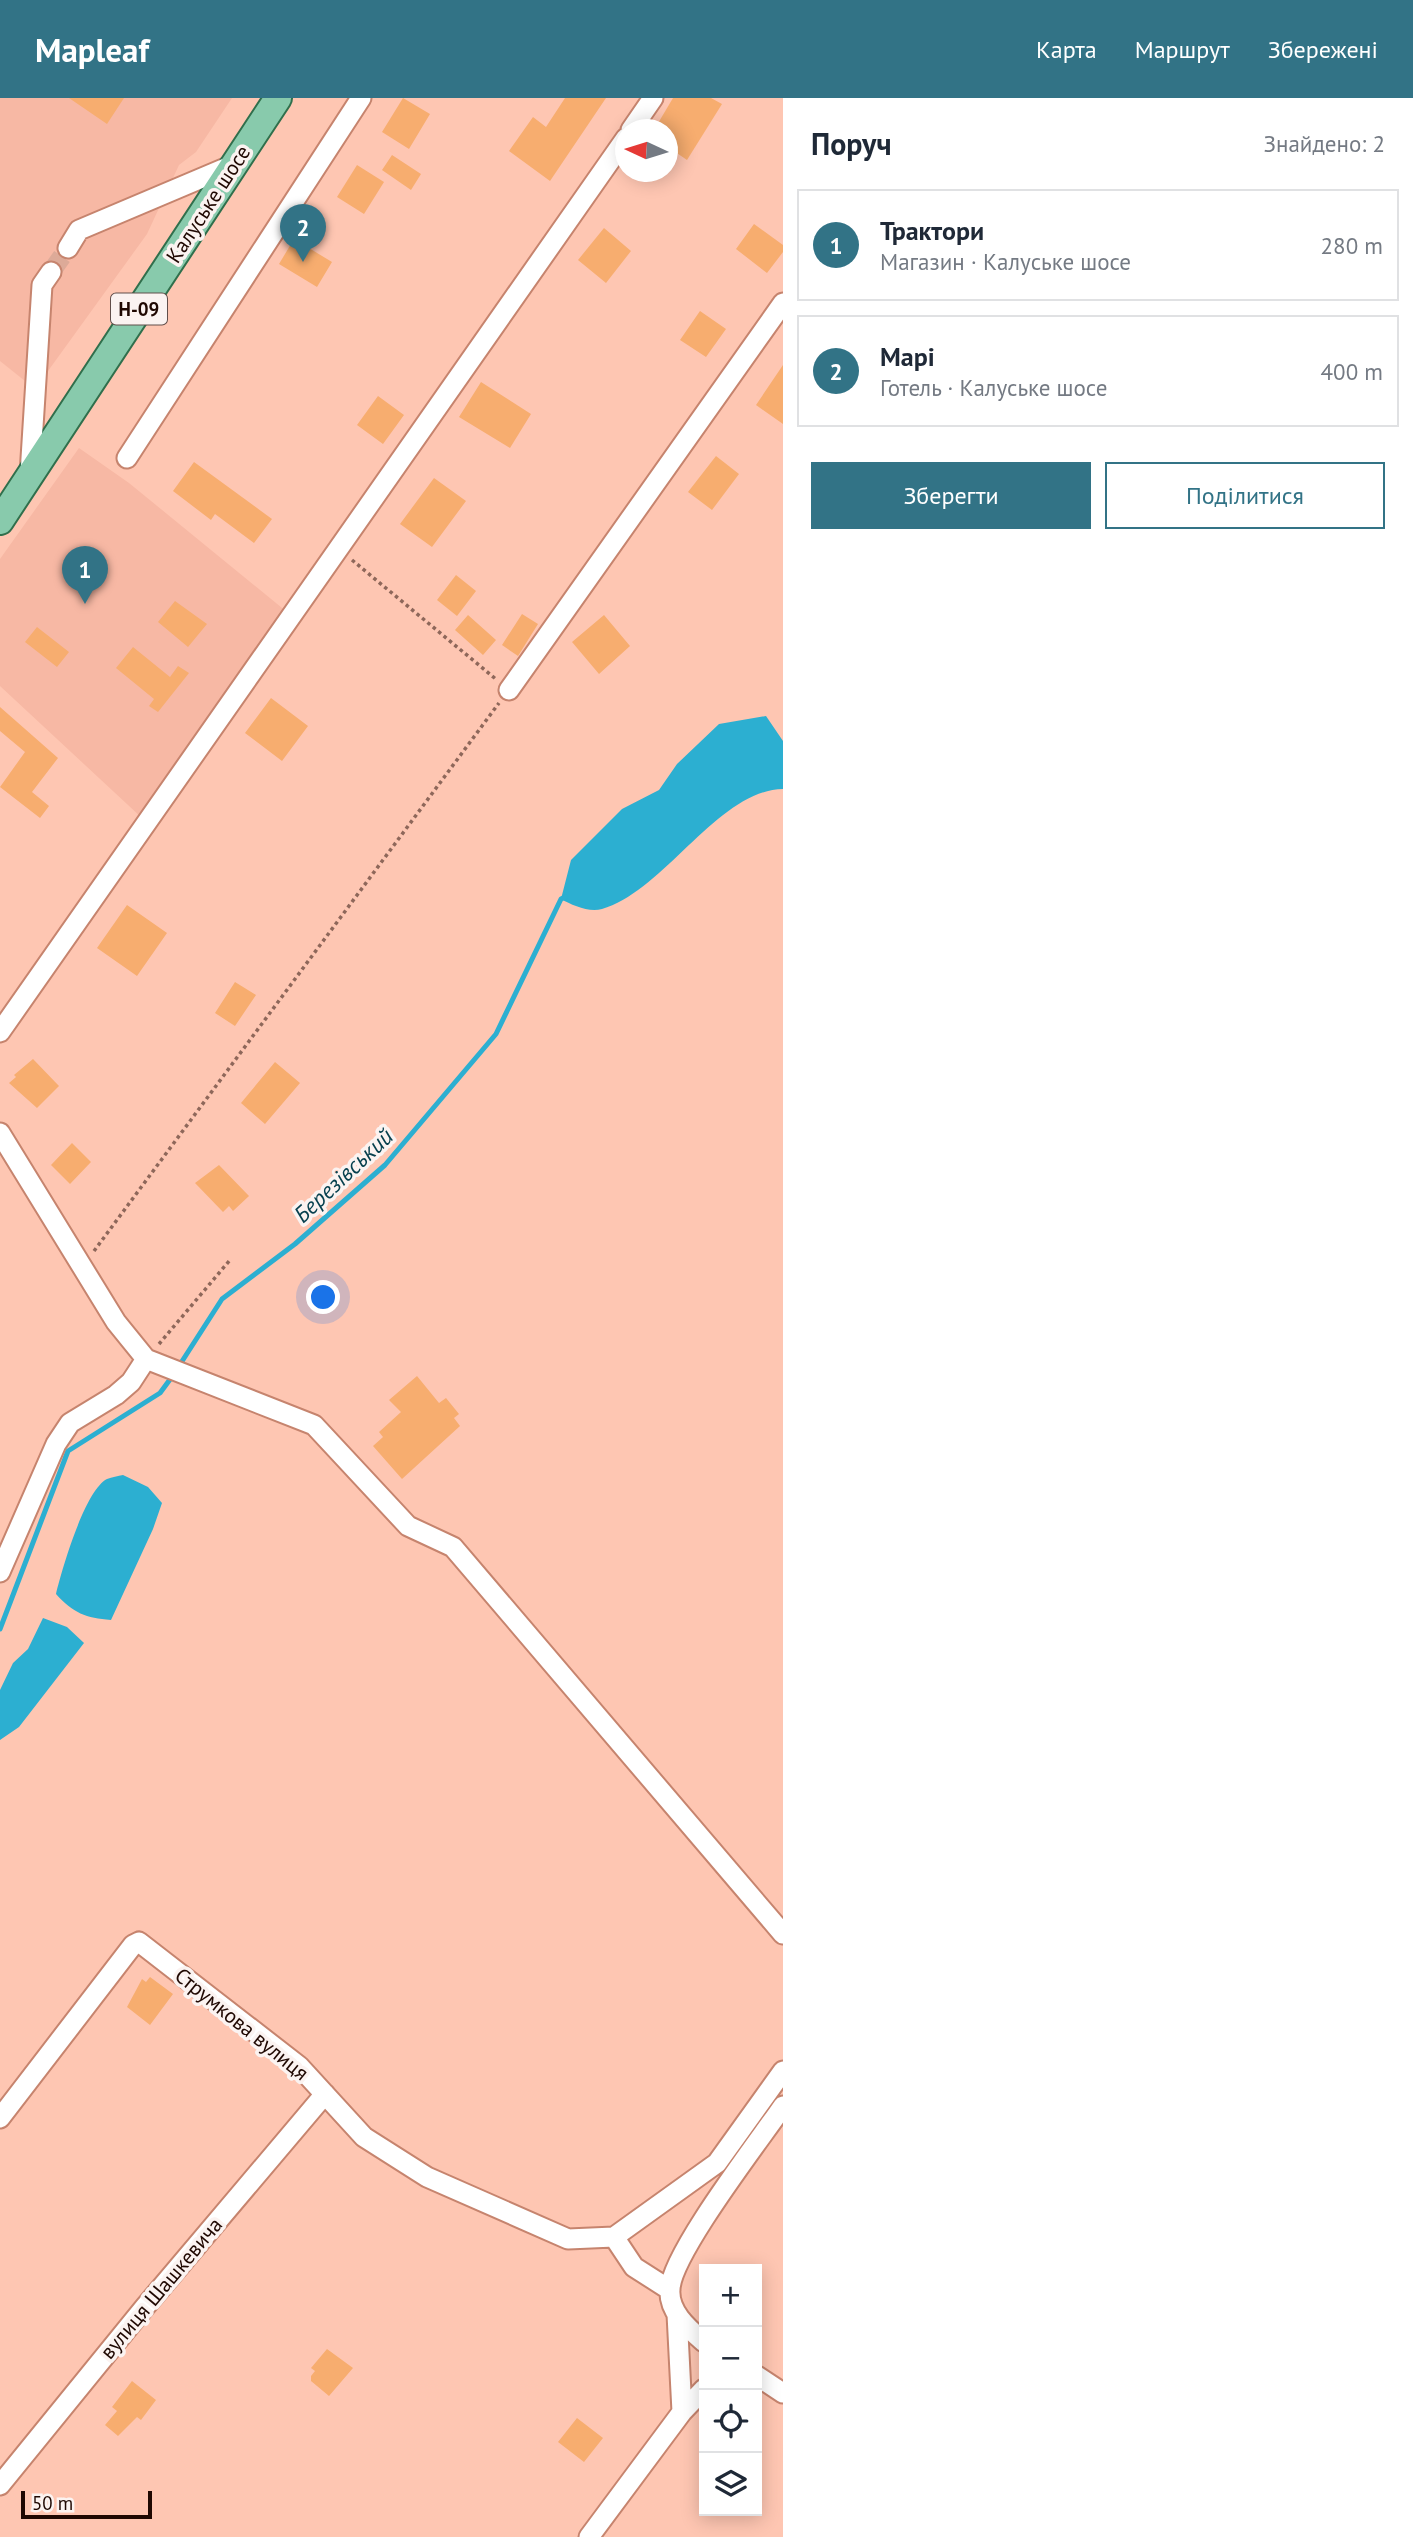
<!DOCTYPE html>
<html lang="uk">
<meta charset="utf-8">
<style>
body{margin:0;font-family:"PT Sans",sans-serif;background:#f2f2f3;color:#1f2937}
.controls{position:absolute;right:21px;bottom:21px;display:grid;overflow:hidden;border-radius:0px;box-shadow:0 4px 18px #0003}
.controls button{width:63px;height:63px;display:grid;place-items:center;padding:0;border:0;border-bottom:2px solid #e0e1e3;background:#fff;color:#1f2937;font:35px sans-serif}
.compass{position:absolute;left:615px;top:21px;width:63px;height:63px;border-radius:50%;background:#fff;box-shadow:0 4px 18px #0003;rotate:274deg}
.scale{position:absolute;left:21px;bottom:18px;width:131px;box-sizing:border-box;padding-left:7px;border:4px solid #1f0802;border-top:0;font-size:19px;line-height:24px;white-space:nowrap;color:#1f0802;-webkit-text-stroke:5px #fbf3f1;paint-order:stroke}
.you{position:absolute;left:324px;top:1200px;width:24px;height:24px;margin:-18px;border:5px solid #fff;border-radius:50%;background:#1a73e8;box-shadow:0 0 0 10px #1a73e833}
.badge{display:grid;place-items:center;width:46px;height:46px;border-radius:50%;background:#327386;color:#fff;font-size:23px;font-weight:700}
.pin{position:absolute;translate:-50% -58px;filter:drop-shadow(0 2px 4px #0008)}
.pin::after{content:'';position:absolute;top:37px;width:24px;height:21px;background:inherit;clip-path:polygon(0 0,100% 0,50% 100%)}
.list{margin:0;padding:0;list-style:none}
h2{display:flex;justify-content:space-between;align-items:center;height:91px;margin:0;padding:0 28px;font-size:30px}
h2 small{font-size:23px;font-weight:400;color:#747a83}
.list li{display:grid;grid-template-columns:46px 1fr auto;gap:21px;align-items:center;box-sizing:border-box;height:112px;margin:0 14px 14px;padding:0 14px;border:2px solid #e0e1e3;border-radius:0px}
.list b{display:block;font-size:26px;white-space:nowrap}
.list p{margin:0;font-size:23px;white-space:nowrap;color:#747a83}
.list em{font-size:23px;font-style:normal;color:#747a83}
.actions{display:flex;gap:14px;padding:21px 28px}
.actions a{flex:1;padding:16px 0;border:2px solid #327386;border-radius:0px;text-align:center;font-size:24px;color:#327386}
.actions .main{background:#327386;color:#fff}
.icon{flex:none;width:38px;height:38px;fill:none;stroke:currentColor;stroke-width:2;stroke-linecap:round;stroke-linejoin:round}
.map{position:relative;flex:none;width:783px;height:2439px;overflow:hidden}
header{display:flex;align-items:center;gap:42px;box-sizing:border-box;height:98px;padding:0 35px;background:#327386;color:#fff}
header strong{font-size:33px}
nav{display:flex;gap:38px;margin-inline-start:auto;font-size:24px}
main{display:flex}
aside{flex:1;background:#fff}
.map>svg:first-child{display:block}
</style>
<header>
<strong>Mapleaf</strong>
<nav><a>Карта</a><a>Маршрут</a><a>Збережені</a></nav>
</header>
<main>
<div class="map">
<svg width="783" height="2439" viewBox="0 0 783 2439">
<rect width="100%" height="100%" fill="#fec6b2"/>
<path fill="#f7b8a4" d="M0,0H232L196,54L179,67L147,136L35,291L0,263Z
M79,350L129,385L287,514L142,720L0,588V461Z"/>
<path fill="#2cafd1" d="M766,618L783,643V691C718,692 665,793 602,811C589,815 572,807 561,801L571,762L622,711L659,692L677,666L719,626Z
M123,1377L148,1389L162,1405L153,1431L111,1522C86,1520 73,1515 56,1496C62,1471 85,1392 107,1381C112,1379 118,1378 123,1377Z
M43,1520L67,1529L84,1545L19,1629L0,1642V1592L13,1565L28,1551Z"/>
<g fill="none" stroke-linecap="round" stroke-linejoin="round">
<path stroke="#2cafd1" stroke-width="5" d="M179,1268L222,1201L295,1146L385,1067L496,936L561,801L565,799
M0,1531L68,1353L160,1295L174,1276"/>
</g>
<path fill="#f7ad6f" d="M69,0H124L107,26Z
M403,0L430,16L409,51L382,34Z
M565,0H606L550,83L509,53L533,19L546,29Z
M673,0H711L722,6L687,62L668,49V32H654Z
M392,57L421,76L411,92L382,72Z
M357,67L384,84L364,116L337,99Z
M754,126L783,147V154L767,175L736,151Z
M604,130L631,153L606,185L578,162Z
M294,141L332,164L317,189L279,166Z
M700,213L726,231L706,259L680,242Z
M783,267V326L756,307Z
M481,284L531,316L510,350L459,319Z
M378,298L404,317L383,346L357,327Z
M716,358L739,376L712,412L688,394Z
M194,364L272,421L254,445L215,416L211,422L173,393Z
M434,380L466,403L432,449L400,426Z
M456,477L476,493L457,518L437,502Z
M175,503L207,526L188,549L158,524Z
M522,516L538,526L518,558L502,547Z
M468,517L496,542L483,557L455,532Z
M604,517L630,548L599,576L572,544Z
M37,529L69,554L57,569L25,544Z
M133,549L170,579L178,568L189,575L158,614L149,608L154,601L116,570Z
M271,600L308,628L282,663L245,635Z
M0,609L58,660L32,694L49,708L40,720L0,689L25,654L0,633Z
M127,807L167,835L137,878L97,850Z
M235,884L256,897L235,928L215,915Z
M33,961L59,988L37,1010L9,985L16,979L14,977Z
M275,964L300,985L265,1026L241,1005Z
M72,1045L91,1064L70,1086L51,1067Z
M219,1067L249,1098L233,1113L229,1108L223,1114L195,1085Z
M417,1278L439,1305L446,1300L459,1316L454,1320L460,1328L402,1381L373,1348L383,1339L379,1334L401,1314L389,1302Z
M150,1879L173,1896L150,1927L127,1909L142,1881L146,1884Z
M327,2251L353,2270L329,2298L311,2283V2278L315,2273L311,2270Z
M132,2283L156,2302L141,2322L137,2319L118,2338L105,2327L117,2313L112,2309Z
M577,2320L603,2340L584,2364L558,2344Z"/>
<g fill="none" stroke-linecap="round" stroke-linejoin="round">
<path stroke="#ddaa98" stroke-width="19" stroke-dasharray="19 10" stroke-linecap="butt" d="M51,174L68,150"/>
<defs>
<path id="minor" d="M631,32L653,0
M68,150L79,132L235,66
M127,360L361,0
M30,376L42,187L51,174
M509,592L783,205
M0,934L626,40
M0,1035L116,1224L146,1261L314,1327L408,1428L453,1449L783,1836
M0,1474L56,1346L70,1325L116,1297L131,1284L146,1261
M0,2020L133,1847L139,1844L299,1968L364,2039L427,2079L568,2141L614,2139
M670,2192L634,2169L614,2139L717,2065L783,1973
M677,2216L682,2314
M704,2244C689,2231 668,2214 670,2191C672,2155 759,2043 783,2008
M757,2278L783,2295
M0,2387L144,2210L325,1996
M589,2439L682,2314L704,2291"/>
<path id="major" d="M0,423L278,0"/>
</defs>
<use href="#minor" stroke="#c6846e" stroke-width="23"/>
<use href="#major" stroke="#306f4c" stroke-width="30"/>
<path stroke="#8e675a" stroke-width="3.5" stroke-dasharray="3.5 3.5" stroke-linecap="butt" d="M352,462L497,582
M94,1153L499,605
M159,1246L230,1162"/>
<use href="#minor" stroke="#fff" stroke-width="19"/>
<use href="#major" stroke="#88caac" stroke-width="26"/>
</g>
<g text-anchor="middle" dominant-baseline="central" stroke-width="7" stroke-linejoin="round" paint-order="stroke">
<rect fill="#fbf3f1" stroke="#614e4a" stroke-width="2" x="111" y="195.5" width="56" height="31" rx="5"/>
<g font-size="19" font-weight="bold" fill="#1f0802">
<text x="139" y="211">Н-09</text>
</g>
<g font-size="21" fill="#1f0802" stroke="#fbf3f1">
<text transform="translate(208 106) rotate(-57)">Калуське шосе</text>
<text transform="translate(242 1926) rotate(39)">Струмкова вулиця</text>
<text transform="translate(161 2190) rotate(-50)">вулиця Шашкевича</text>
</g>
<g font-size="23" font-style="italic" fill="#07404e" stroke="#fbf3f1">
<text transform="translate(343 1077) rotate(-43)">Березівський</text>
</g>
</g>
</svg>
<div class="controls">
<button>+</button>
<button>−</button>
<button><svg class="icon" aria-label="locate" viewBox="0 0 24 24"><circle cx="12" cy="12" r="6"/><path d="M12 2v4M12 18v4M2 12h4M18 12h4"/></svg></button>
<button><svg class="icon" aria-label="layers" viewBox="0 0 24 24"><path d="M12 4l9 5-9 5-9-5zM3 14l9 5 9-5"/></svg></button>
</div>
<svg class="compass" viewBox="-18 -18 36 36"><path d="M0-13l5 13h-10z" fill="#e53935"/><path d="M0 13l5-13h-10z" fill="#747a83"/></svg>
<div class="scale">50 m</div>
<div class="you"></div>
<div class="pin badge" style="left:85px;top:506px">1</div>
<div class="pin badge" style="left:303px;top:164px">2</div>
</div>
<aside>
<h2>Поруч<small>Знайдено: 2</small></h2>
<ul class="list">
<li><span class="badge">1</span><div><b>Трактори</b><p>Магазин · Калуське шосе</p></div><em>280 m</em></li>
<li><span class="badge">2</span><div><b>Марі</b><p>Готель · Калуське шосе</p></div><em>400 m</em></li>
</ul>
<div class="actions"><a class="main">Зберегти</a><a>Поділитися</a></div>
</aside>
</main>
